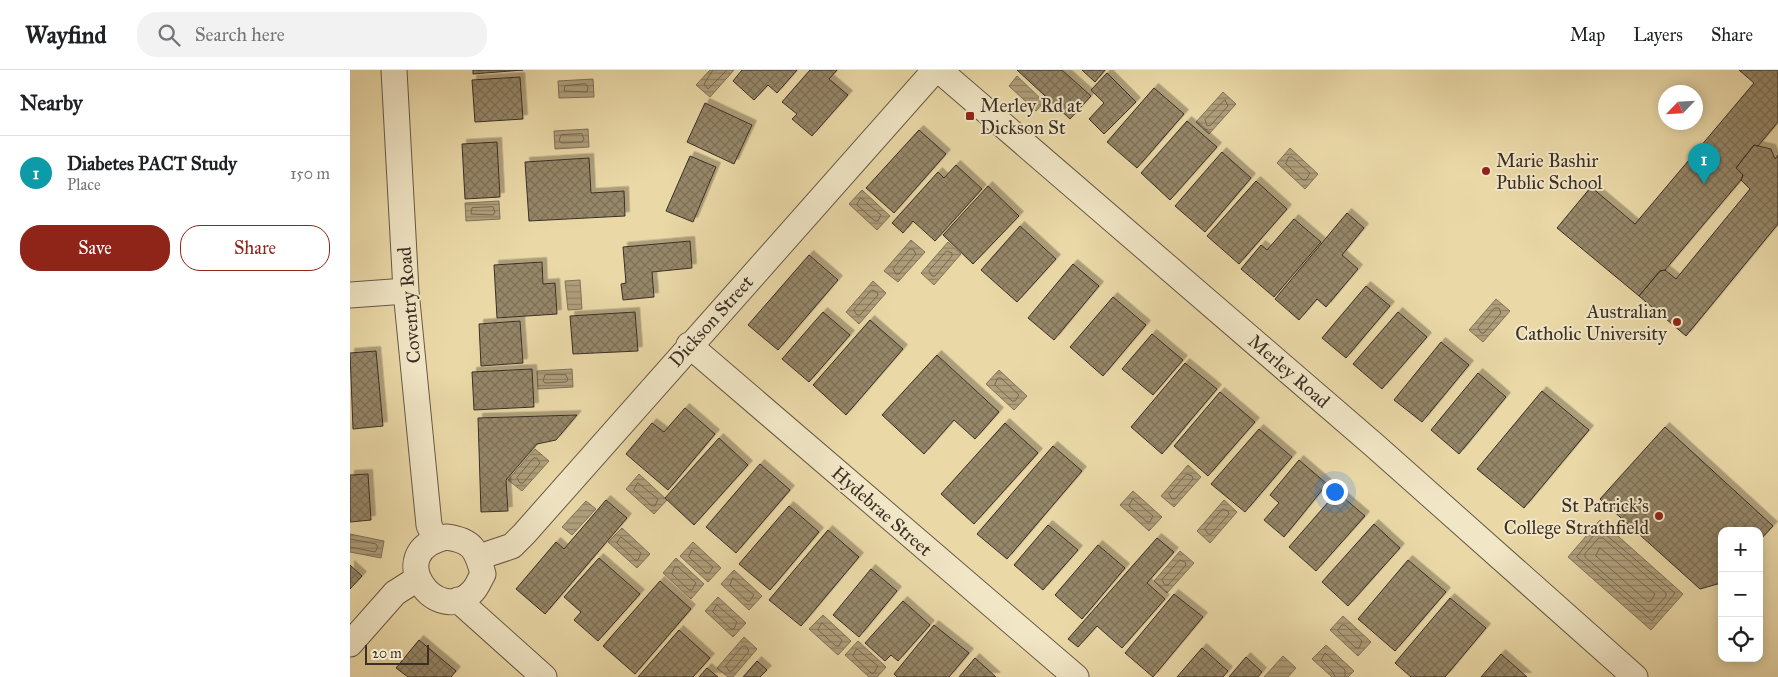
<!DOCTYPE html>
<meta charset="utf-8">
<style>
body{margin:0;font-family:"IM FELL Great Primer",serif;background:#f2f2f2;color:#202124}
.controls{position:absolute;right:15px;bottom:15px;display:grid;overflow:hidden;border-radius:10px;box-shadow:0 2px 12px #0003}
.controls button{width:45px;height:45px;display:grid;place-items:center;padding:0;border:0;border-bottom:1px solid #e0e0e0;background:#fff;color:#202124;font:25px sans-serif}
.compass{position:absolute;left:1308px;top:15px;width:45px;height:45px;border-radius:50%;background:#fff;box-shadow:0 2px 12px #0003;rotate:245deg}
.scale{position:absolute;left:15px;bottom:12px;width:64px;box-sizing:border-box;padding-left:5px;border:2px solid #3c2f26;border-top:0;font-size:14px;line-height:18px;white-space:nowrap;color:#3c2f26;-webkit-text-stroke:4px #f1e6c6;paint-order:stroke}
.you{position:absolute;left:984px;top:421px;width:18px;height:18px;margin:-12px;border:4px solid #fff;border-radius:50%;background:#1a73e8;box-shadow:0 0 0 8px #1a73e833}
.badge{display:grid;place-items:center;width:32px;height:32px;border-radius:50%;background:#8f2418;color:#fff;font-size:16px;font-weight:700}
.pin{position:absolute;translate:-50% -41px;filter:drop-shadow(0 1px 2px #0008)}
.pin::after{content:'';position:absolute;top:26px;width:18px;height:15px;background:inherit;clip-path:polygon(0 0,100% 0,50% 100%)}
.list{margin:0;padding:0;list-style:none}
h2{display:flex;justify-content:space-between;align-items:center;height:65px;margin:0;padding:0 20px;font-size:21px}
h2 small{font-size:16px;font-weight:400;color:#757577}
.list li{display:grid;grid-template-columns:32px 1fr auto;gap:15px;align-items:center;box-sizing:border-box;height:75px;padding:0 20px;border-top:1px solid #e0e0e0}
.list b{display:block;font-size:19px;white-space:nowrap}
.list p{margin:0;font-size:16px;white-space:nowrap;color:#757577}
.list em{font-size:16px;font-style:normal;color:#757577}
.actions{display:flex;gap:10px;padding:15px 20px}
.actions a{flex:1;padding:11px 0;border:1px solid #8f2418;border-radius:20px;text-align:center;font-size:18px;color:#8f2418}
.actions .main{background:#8f2418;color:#fff}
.icon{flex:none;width:28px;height:28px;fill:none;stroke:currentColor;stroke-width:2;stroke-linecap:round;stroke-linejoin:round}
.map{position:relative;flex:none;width:1428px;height:607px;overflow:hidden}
header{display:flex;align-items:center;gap:30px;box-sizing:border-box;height:70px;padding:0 25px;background:#fff;border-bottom:1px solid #e0e0e0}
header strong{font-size:24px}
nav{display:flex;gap:28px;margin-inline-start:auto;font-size:18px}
.search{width:350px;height:45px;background:#f2f2f2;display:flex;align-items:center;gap:12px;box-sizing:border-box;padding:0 18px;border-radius:20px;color:#757577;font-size:19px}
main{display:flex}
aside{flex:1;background:#fff}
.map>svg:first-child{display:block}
</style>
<header>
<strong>Wayfind</strong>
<div class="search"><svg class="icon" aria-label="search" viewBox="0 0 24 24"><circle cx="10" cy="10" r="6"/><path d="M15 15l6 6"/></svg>Search here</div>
<nav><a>Map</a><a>Layers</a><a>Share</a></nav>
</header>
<main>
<aside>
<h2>Nearby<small></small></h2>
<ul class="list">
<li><span class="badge" style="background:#0f9aa8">1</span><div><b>Diabetes PACT Study</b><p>Place</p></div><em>150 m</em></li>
</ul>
<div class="actions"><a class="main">Save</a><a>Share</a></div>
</aside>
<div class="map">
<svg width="1428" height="607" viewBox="0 0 1428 607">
<defs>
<pattern id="water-rules" width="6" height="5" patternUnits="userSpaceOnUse" patternTransform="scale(1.25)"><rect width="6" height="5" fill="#af9f7b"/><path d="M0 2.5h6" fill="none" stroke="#908265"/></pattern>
<pattern id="building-cross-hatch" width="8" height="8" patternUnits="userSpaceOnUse" patternTransform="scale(1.25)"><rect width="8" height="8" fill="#968769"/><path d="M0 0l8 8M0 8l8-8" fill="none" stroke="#7c6f56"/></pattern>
<filter id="shadow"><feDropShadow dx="4.5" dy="-4.5" stdDeviation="0" flood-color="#0004"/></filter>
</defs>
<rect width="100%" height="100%" fill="#ead8a7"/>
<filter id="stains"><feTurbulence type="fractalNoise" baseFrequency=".004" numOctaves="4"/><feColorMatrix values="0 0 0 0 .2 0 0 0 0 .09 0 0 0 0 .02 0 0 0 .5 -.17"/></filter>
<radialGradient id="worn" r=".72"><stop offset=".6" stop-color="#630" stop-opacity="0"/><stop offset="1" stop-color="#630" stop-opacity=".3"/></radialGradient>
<path fill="url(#water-rules)" stroke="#817259" d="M360,0H384L360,27L346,15Z
M667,6L694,32L686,41L659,16Z
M243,9L244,27L209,28L208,11Z
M873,22L886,34L859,64L846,52Z
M238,59L239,77L205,79L204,61Z
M940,78L968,104L955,119L927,93Z
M512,120L540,146L527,160L499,134Z
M149,131L150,149L116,151L115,133Z
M561,170L575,182L548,212L534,201Z
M598,172L611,184L584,215L571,203Z
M230,210L232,239L218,240L215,211Z
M523,211L536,223L509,254L496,242Z
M1146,229L1160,241L1133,272L1119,260Z
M222,299L223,317L188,319L187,301Z
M649,300L677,326L664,340L636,314Z
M185,379L199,391L172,421L158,410Z
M838,395L851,407L824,437L811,426Z
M289,404L317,430L304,444L276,419Z
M783,421L812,447L799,461L770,435Z
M874,430L887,442L860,473L847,461Z
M236,431L246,439L222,465L212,457Z
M1250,450L1333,524L1301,560L1218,487Z
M272,458L300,484L287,498L258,472Z
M0,464L34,471L31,488L0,482Z
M343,472L371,498L358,512L330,486Z
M830,481L844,493L817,523L804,511Z
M326,488L354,514L341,529L313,503Z
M384,500L412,526L399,540L371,514Z
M368,527L396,553L383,567L355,541Z
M473,545L501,571L488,585L459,559Z
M993,546L1021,572L1008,586L980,560Z
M394,567L407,579L383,607H378L367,598Z
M508,571L536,597L527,607H519L495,585Z
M976,575L1004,601L998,607H982L962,589Z
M933,586L946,598L938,607H914Z"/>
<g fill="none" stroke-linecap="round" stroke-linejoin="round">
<path stroke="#766750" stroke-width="1" d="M363,0L354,14L358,19L377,0
M236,14L238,17L237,22L214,21L215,16Z
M875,30L878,36L861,55L857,56L855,50Z
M232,64L234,69L232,72L212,73L209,71L211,65Z
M939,87H942L960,103L956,110H953L936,94Z
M511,128L531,145L528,151H525L507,135Z
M143,137L145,142L143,145L121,144L122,138Z
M560,179H563L566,184L549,204H546L543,199Z
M597,181L602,183V186L585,206H582L579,201Z
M522,220L527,222L528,225L510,245H507L504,240Z
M1145,238H1149L1151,243L1134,263H1131L1128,258Z
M216,305L218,310L216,312L195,313L193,311L195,305Z
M648,308H651L669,325L665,331H662L645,315Z
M184,388H187L190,393L173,413H170L167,408Z
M837,404L842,406L843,409L825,429H822L819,424Z
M288,413L308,429L305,436H302L284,420Z
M783,429L803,446L800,452H797L779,436Z
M873,439L878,441L879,444L861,464H858L855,459Z
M1249,459L1325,523L1302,551L1227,487Z
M271,467L291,483L288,490H285L267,473Z
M1249,468H1253L1316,523V526L1302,542H1298L1235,487V484Z
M0,469L26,474L28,477L25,482L0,477
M1250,478L1305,524L1301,531L1298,532L1246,486Z
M342,480L363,497L359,503H356L339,487Z
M830,490L835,492L836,495L818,515H815L812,510Z
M325,497H328L346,513L342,520H339L322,504Z
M383,508L404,525L400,531H397L380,515Z
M367,535L387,552L384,559H381L363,542Z
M472,553L492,570L489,576H486L468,560Z
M992,555H995L1012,571L1009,578H1006L988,561Z
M393,576H396L399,581L382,601H379L376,596Z
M507,579L528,596L524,603H521L503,586Z
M985,607L983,602L971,590L975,583L995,600V607"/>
</g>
<path fill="url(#building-cross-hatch)" stroke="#3c2f26" filter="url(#shadow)" d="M123,0H173L123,4Z
M392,0H447L427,23L418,15L404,30L383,11Z
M460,0H487L479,9L498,25L462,66L442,49L447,44L432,32Z
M667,0H712L741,26L720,49Z
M732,0H755L745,12Z
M1389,0H1428V52L1408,76L1404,75L1386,98L1393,105L1391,110L1315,200L1310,201L1289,226L1207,158L1241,117L1285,154L1404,13Z
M757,3L786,32L754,64L739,49L754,33L741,20Z
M170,7L173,49L125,52L122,10Z
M804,18L834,44L787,98L757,72Z
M355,33L402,55L384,94L337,72Z
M837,51L867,77L820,130L791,103Z
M569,60L596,84L544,143L516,118Z
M147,72L150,127L115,129L112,74Z
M1404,75L1421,79L1425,89L1428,85V154L1336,266L1289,226L1310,201L1315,200L1326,209L1400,119L1391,110L1393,105L1386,98Z
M872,82L901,108L855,162L825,136Z
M340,86L366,97L343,152L316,141Z
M239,88L241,123L274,121L275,146L179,151L175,92Z
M606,95L632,119L585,171L563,151L553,163L542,153L588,102L594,108Z
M906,111L937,139L889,194L857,166Z
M638,116L669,146L623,194L593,165Z
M997,143L1014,158L992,185L1008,199L976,237L967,229L949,250L925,229Z
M944,149L971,172L924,227L891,199L911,175L917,180Z
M670,156L706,189L667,232L631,200Z
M340,171L342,198L302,202L304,227L273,230L271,214L276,213L273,177Z
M459,185L488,210L428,280L398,255Z
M192,192L193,214L205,213L207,244L147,248L144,195Z
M723,194L749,216L704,270L678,248Z
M1016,216L1040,236L996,288L972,268Z
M763,227L796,255L753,306L720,277Z
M285,242L288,281L223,284L220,246Z
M473,242L500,265L459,312L432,289Z
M1048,242L1077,267L1032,319L1003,294Z
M520,250L553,279L496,345L463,315Z
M170,251L173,293L131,296L129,254Z
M802,264L833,290L803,325L772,299Z
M1091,272L1119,295L1072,352L1044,330Z
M26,281L33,356L3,359L0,283Z
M587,285L649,342L625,369L604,350L574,384L532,345Z
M835,293L867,319L812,384L781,357Z
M182,299L184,337L124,340L122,302Z
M1128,303L1156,327L1109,384L1081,360Z
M1192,321L1239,360L1174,438L1127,399Z
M870,322L905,352L858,406L824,376Z
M335,338L365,364L318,420L276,384L302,353L314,362Z
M227,345L206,370L187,374L156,410L158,441L131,442L128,348Z
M655,353L688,383L624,454L591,424Z
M1315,357L1423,456L1409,471V461H1372L1371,513L1350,519L1250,429Z
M909,359L942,387L895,442L861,414Z
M369,368L398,395L344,455L315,428Z
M703,376L732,401L657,489L627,464Z
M949,390L977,414L934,467L914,450L929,433L920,425Z
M410,394L440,420L386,483L356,457Z
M18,404L21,450L0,452V405Z
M987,422L1015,446L966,501L939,477Z
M256,430L277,448L195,544L166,519L206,472L214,479Z
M439,436L469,462L420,520L389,494Z
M1024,454L1050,478L998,536L972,512Z
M698,455L728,480L693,520L664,495Z
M478,460L509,487L451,556L419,530Z
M807,468L824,482L797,513L815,529L772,578L747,556L728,577L718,569Z
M748,475L775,498L732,549L705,525Z
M249,488L290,524L248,571L224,550L231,542L214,527Z
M1058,490L1096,522L1045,581L1008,549Z
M0,495L12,506L0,519Z
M521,499L547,521L509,567L483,545Z
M310,511L341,539L285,604L253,576Z
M824,524L853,547L803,607L775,583Z
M1100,528L1136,558L1095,607H1061L1045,593Z
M553,531L580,555L548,591L541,585L535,591L515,573Z
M584,555L619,583L599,607H547L544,604Z
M329,560L360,588L343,607H288Z
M69,570L106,601L101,607H58L46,598Z
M852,578L878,601L873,607H827Z
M1151,584L1177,607H1131Z
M896,587L912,602L908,607H879Z
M625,588L646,607H609Z
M407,591L417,600L410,607H393Z
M357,598L368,607H349Z"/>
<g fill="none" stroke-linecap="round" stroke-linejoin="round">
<defs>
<path id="street" d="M44,0L56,221L79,455L85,469
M589,0L1024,375L1285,607
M0,225L56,221
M339,275L726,607
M96,467C122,470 127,480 133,504C130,509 127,517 123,521C88,560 30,482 96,467Z
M129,487L162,476L174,464L585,0
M108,530L194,607
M0,574L45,523L67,509"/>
</defs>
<use href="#street" stroke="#685946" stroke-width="27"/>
<use href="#street" stroke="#f1e6c6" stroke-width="25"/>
</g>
<g fill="#8f2418" stroke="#f1e6c6" stroke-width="2">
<rect x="615" y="41" width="10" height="10" rx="2.5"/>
<circle cx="1136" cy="101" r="5"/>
<circle cx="1327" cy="252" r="5"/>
<circle cx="1309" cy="446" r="5"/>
</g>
<g text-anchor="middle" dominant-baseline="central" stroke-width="4" stroke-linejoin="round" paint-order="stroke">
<g font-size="19" fill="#3c2f26" stroke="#f1e6c6" text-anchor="start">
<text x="630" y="35">Merley Rd at<tspan x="630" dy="22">Dickson St</tspan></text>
<text x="1146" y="90">Marie Bashir<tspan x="1146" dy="22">Public School</tspan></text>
<text x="1317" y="241" text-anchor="end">Australian<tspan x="1317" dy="22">Catholic University</tspan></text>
<text x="1299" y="435" text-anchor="end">St Patrick's<tspan x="1299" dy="22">College Strathfield</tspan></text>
</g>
<g font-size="19" fill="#3c2f26" stroke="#f1e6c6">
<text transform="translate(59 235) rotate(-95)">Coventry Road</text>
<text transform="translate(361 251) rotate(-48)">Dickson Street</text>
<text transform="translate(939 301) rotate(41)">Merley Road</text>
<text transform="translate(532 441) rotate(41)">Hydebrae Street</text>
</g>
</g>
<rect width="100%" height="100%" filter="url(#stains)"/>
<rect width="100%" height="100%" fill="url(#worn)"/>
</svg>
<div class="controls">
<button>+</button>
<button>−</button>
<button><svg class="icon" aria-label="locate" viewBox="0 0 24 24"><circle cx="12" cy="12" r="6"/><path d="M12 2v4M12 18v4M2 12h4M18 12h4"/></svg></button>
</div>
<svg class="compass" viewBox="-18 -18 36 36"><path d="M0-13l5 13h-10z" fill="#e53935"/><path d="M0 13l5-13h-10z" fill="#757577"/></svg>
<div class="scale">20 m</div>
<div class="you"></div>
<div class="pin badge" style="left:1354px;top:114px;background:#0f9aa8">1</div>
</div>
</main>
